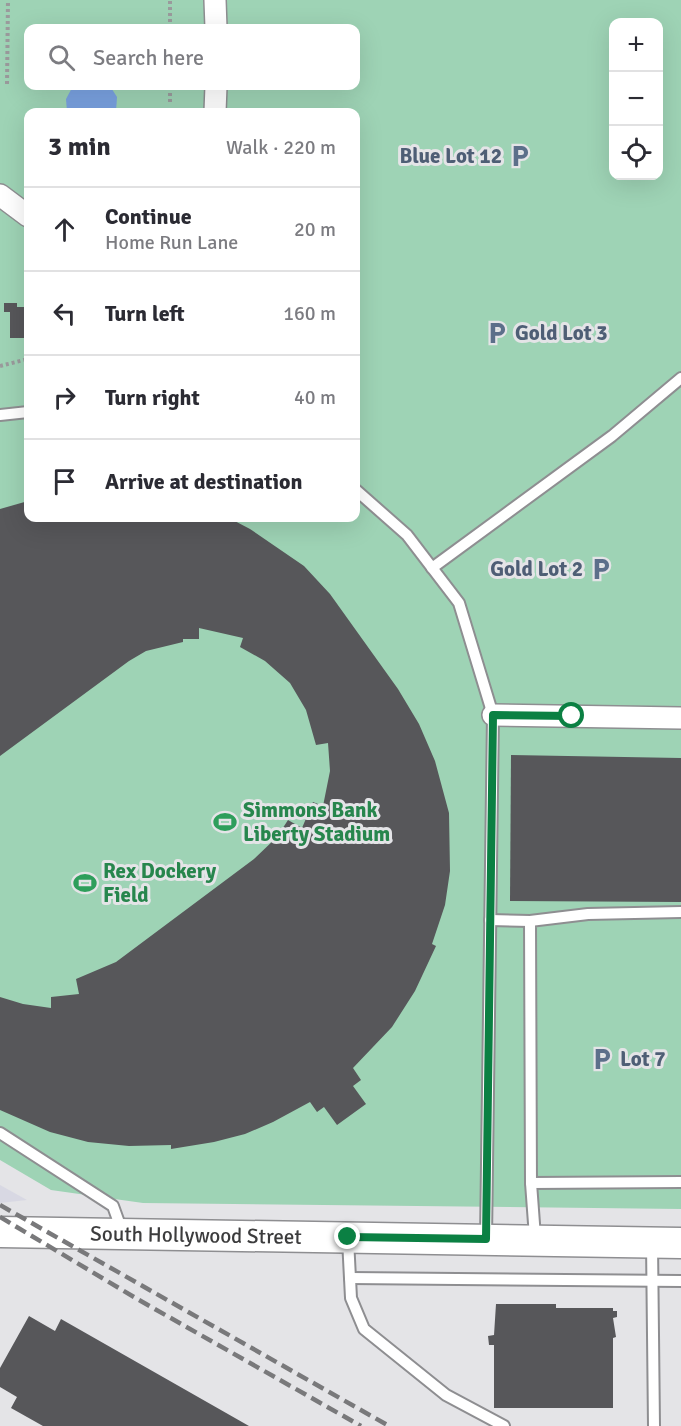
<!DOCTYPE html>
<meta charset="utf-8">
<style>
body{margin:0;font-family:Signika,sans-serif;background:#f2f2f3;color:#2b2b33}
.controls{position:absolute;right:18px;top:18px;display:grid;overflow:hidden;border-radius:12px;box-shadow:0 6px 24px #0002}
.controls button{width:54px;height:54px;display:grid;place-items:center;padding:0;border:0;border-bottom:2px solid #e1e1e2;background:#fff;color:#2b2b33;font:30px sans-serif}
.stop{position:absolute;width:18px;height:18px;margin:-14px;border:4px solid #0b8043;border-radius:50%;background:#fff}
.stop.end{background:#0b8043;border-color:#fff;box-shadow:0 2px 6px #0008}
.list{margin:0;padding:0;list-style:none}
h2{display:flex;justify-content:space-between;align-items:center;height:78px;margin:0;padding:0 24px;font-size:26px}
h2 small{font-size:20px;font-weight:400;color:#7c7c81}
.list li{display:grid;grid-template-columns:39px 1fr auto;gap:18px;align-items:center;box-sizing:border-box;height:84px;padding:0 24px;border-top:2px solid #e1e1e2}
.list b{display:block;font-size:22px;white-space:nowrap}
.list p{margin:0;font-size:20px;white-space:nowrap;color:#7c7c81}
.list em{font-size:20px;font-style:normal;color:#7c7c81}
.icon{flex:none;width:33px;height:33px;fill:none;stroke:currentColor;stroke-width:2;stroke-linecap:round;stroke-linejoin:round}
.map{position:relative;flex:none;width:681px;height:1426px;overflow:hidden}
.search{position:absolute;background:#fff;box-shadow:0 6px 24px #0002;left:24px;top:24px;width:336px;height:66px;display:flex;align-items:center;gap:15px;box-sizing:border-box;padding:0 21px;border-radius:12px;color:#7c7c81;font-size:22px}
.panel{position:absolute;background:#fff;box-shadow:0 6px 24px #0002;left:24px;top:108px;width:336px;height:414px;border-radius:12px}
.map>svg:first-child{display:block}
.built{fill:#d8d8e3}
.green{fill:#9ed3b5;fill-rule:evenodd}
.water{fill:#7aa2e1}
.building{fill:#57575a}
.lines{fill:none;stroke-linecap:round;stroke-linejoin:round}
.service-casing{stroke:#8e8e91;stroke-width:14}
.minor-casing{stroke:#8e8e91;stroke-width:24}
.secondary-casing{stroke:#8e8e91;stroke-width:33}
.path{stroke:#9a9a9c;stroke-width:4;stroke-dasharray:3 3;stroke-linecap:butt}
.service{stroke:#fff;stroke-width:10}
.minor{stroke:#fff;stroke-width:21}
.secondary{stroke:#fff;stroke-width:30}
.rail{stroke:#79797b;stroke-width:4.5;stroke-dasharray:12 6;stroke-linecap:butt}
.route{stroke:#0b8043;stroke-width:8}
.labels{text-anchor:middle;stroke-width:6;stroke-linejoin:round;paint-order:stroke}
.service-label{font-size:21px;font-weight:bold;fill:#4e5e75;stroke:#e4e4e7;text-anchor:end}
.leisure-label{font-size:21px;font-weight:bold;fill:#27864d;stroke:#e4e4e7;text-anchor:start}
.street-label{font-size:21px;fill:#3c3c3d;stroke:#e4e4e7}
</style>
<div class="map">
<svg width="681" height="1426" viewBox="0 0 681 1426">
<rect width="100%" height="100%" fill="#e4e4e7"/>
<polygon class="built" points="0,1185 27,1200 0,1203"/>
<path class="green" d="M0,0H681V1209L143,1203L51,1190L0,1160ZM614,22H658V176H614ZM28,28H356V86H28ZM28,112H356V518H28Z"/>
<polygon class="water" points="73,86 110,86 117,97 116,112 67,112 66,99"/>
<g class="building">
<polygon points="4,303 17,303 17,307 28,307 28,338 10,338 10,312 4,312"/>
<polygon points="28,501 28,518 229,518 250,529 304,566 330,594 398,689 419,724 435,761 449,813 450,871 445,905 432,944 436,946 415,991 392,1027 353,1068 361,1080 353,1086 366,1104 337,1125 324,1107 317,1112 310,1102 273,1122 245,1134 214,1142 171,1149 171,1145 129,1146 88,1142 50,1132 0,1110 0,997 23,1004 51,1008 51,997 79,994 76,979 116,962 254,859 277,837 288,820 302,828 313,802 323,806 330,771 328,743 316,745 306,710 290,683 265,661 240,647 243,638 199,628 199,639 183,639 183,642 146,651 129,661 0,756 0,509"/>
<polygon points="511,755 681,758 681,902 510,901"/>
<polygon points="496,1304 556,1304 556,1308 613,1308 613,1311 617,1311 617,1317 613,1318 616,1337 613,1338 613,1408 494,1408 494,1345 489,1345 488,1336 494,1335"/>
<polygon points="29,1316 55,1331 61,1319 249,1426 43,1426 11,1408 17,1397 0,1387 0,1368"/>
</g>
<g class="lines">
<g class="service-casing">
<g id="service">
<polyline points="0,415 28,412"/>
<polyline points="356,490 407,535 459,603 493,715 486,1239"/>
<polyline points="432,568 612,436 681,378"/>
<polyline points="490,920 530,921"/>
<polyline points="0,1133 113,1206 122,1231"/>
<polyline points="531,1183 681,1182"/>
<polyline points="535,1237 531,1183 530,921 588,914 681,912"/>
<polyline points="348,1239 351,1298 364,1329 446,1395 504,1426"/>
<polyline points="652,1243 654,1426"/>
<polyline points="350,1278 681,1281"/>
</g>
</g>
<g class="minor-casing">
<g id="minor">
<polyline points="215,0 216,28"/>
<polyline points="215,112 216,86"/>
<polyline points="0,195 28,216"/>
<polyline points="493,715 681,718"/>
</g>
</g>
<g class="secondary-casing">
<g id="secondary">
<path id="s1" d="M0,1232L681,1243"/>
</g>
</g>
<g class="path">
<polyline points="170,28 170,0"/>
<polyline points="7,84 8,0"/>
<polyline points="170,102 170,86"/>
<polyline points="0,366 28,359"/>
</g>
<use href="#service" class="service"/>
<use href="#minor" class="minor"/>
<use href="#secondary" class="secondary"/>
<g class="rail">
<polyline points="0,1205 389,1426"/>
<polyline points="0,1217 139,1300 361,1426"/>
</g>
</g>
<g class="lines">
<polyline class="route" points="348,1237 486,1239 493,715 572,716"/>
</g>
<defs>
<g id="parking-bare" transform="scale(1.8)"><path d="M-3.5-5.5H1a3.5 3.5 0 0 1 0 7H-1V5.5H-3.5ZM-1-3.4V-.6H.8a1.4 1.4 0 0 0 0-2.8Z" fill="#5c6f8a" stroke="#e4e4e7" stroke-width="2.5" paint-order="stroke"/></g>
<g id="stadium-bare" transform="scale(1.8)"><path d="M0-5a6.5 5 0 1 0 0 10a6.5 5 0 1 0 0-10ZM-3.5-1.8h7v3.6h-7Z" fill="#2e9e5b" stroke="#e4e4e7" stroke-width="2.5" paint-order="stroke"/></g>
</defs>
<g fill-rule="evenodd">
<use href="#parking-bare" x="520" y="156"/>
<use href="#parking-bare" x="497" y="333"/>
<use href="#parking-bare" x="601" y="569"/>
<use href="#stadium-bare" x="225" y="822"/>
<use href="#stadium-bare" x="85" y="883"/>
<use href="#parking-bare" x="602" y="1059"/>
</g>
<g class="labels">
<g class="service-label">
<text x="502" y="163">Blue Lot 12</text>
<text x="515" y="340" text-anchor="start">Gold Lot 3</text>
<text x="583" y="576">Gold Lot 2</text>
<text x="620" y="1066" text-anchor="start">Lot 7</text>
</g>
<g class="leisure-label">
<text x="243" y="817">Simmons Bank<tspan x="243" dy="24">Liberty Stadium</tspan></text>
<text x="103" y="878">Rex Dockery<tspan x="103" dy="24">Field</tspan></text>
</g>
<g class="street-label">
<text dy="7" stroke="none"><textPath href="#s1" startOffset="196">South Hollywood Street</textPath></text>
</g>
</g>
</svg>
<div class="controls">
<button>+</button>
<button>−</button>
<button><svg class="icon" aria-label="locate" viewBox="0 0 24 24"><circle cx="12" cy="12" r="6"/><path d="M12 2v4M12 18v4M2 12h4M18 12h4"/></svg></button>
</div>
<div class="stop" style="left:572px;top:716px"></div>
<div class="stop end" style="left:348px;top:1237px"></div>
<div class="search"><svg class="icon" aria-label="search" viewBox="0 0 24 24"><circle cx="10" cy="10" r="6"/><path d="M15 15l6 6"/></svg>Search here</div>
<section class="panel">
<h2>3 min<small>Walk · 220 m</small></h2>
<ul class="list">
<li><svg class="icon" aria-label="ahead" viewBox="0 0 24 24"><path d="M12 20V5M6 11l6-6 6 6"/></svg><div><b>Continue</b><p>Home Run Lane</p></div><em>20 m</em></li>
<li><svg class="icon" aria-label="left" viewBox="0 0 24 24"><path d="M17 20v-9H6M10 6l-5 5 5 5"/></svg><div><b>Turn left</b></div><em>160 m</em></li>
<li><svg class="icon" aria-label="right" viewBox="0 0 24 24"><path d="M7 20v-9h11M14 6l5 5-5 5"/></svg><div><b>Turn right</b></div><em>40 m</em></li>
<li><svg class="icon" aria-label="arrive" viewBox="0 0 24 24"><path d="M6 21V4h12l-3 4 3 4H6"/></svg><div><b>Arrive at destination</b></div></li>
</ul>
</section>
</div>
